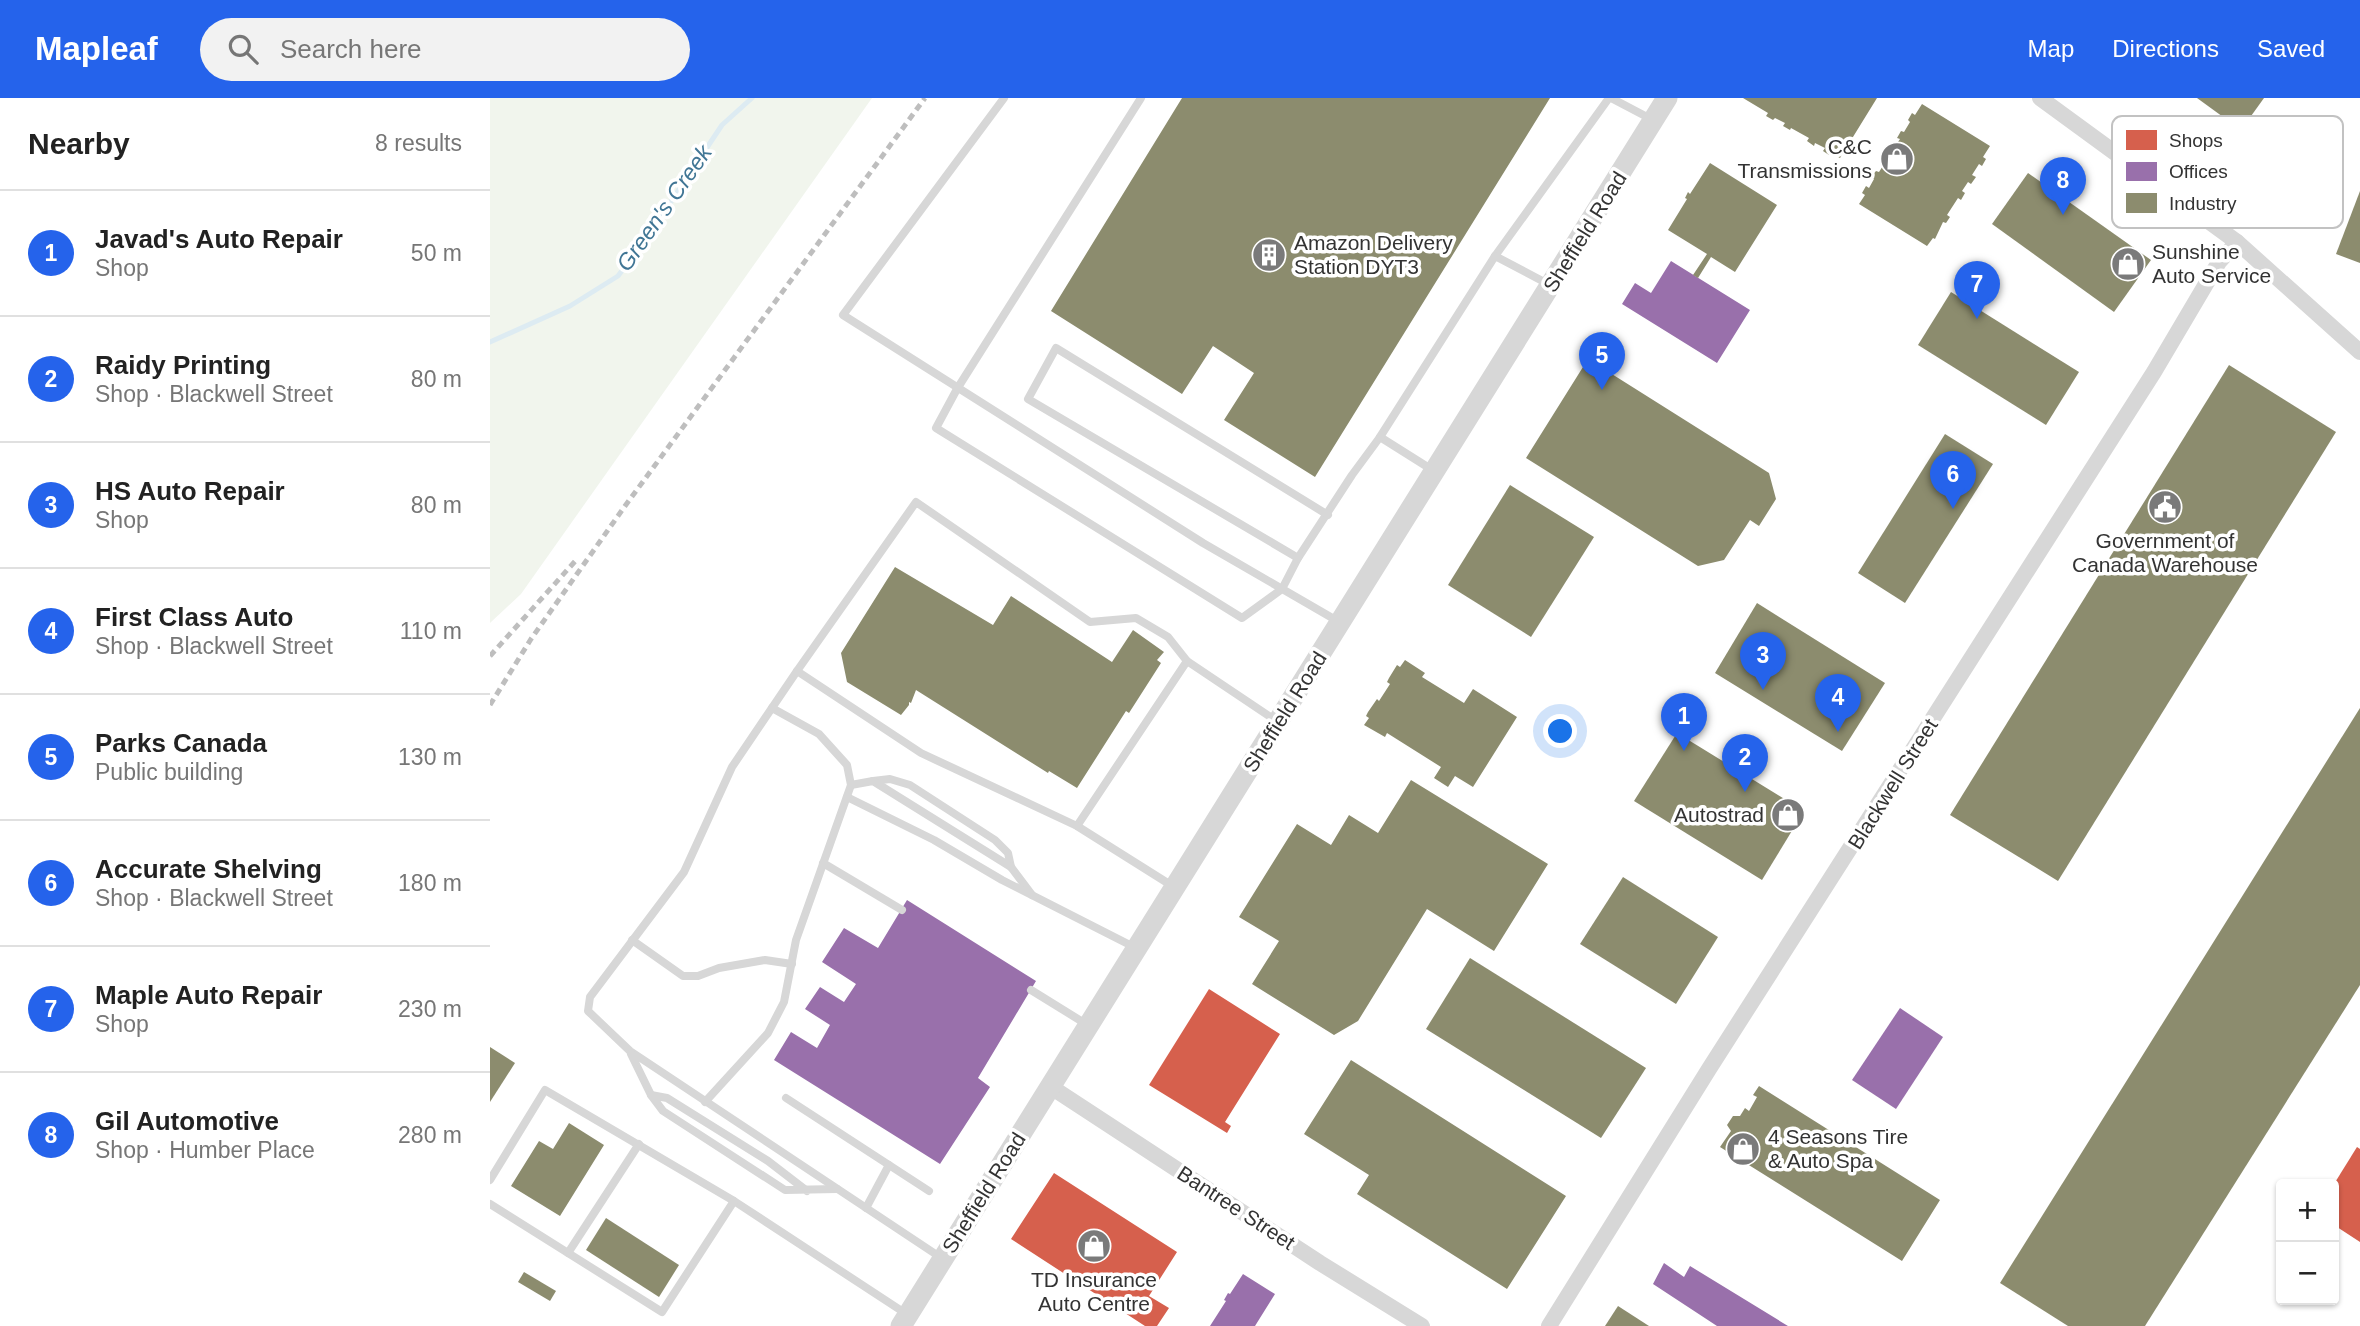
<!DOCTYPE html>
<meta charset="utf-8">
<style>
body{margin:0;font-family:Helvetica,sans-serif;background:#f2f2f2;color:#222}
.controls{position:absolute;right:21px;bottom:21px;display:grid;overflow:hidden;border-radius:7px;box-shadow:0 2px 5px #0004}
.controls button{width:63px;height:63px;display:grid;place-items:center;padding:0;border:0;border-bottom:2px solid #e0e0e0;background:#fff;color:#222;font:35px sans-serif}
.you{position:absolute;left:1071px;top:634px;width:24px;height:24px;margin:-18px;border:5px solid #fff;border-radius:50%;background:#1a73e8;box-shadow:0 0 0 10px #1a73e833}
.badge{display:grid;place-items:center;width:46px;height:46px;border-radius:50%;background:#2563eb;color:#fff;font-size:23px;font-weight:700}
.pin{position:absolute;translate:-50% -58px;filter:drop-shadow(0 2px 4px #0008)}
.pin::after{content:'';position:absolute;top:37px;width:24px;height:21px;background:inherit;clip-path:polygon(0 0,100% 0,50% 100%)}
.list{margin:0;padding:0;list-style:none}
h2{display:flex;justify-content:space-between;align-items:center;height:91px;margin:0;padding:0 28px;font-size:30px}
h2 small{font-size:23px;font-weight:400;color:#767676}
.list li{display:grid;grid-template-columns:46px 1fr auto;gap:21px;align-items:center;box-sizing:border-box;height:126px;padding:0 28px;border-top:2px solid #e0e0e0}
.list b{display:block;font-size:26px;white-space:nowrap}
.list p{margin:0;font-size:23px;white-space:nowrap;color:#767676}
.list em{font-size:23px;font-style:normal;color:#767676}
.icon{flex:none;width:38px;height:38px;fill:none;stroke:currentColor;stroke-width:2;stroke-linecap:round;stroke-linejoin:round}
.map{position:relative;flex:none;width:1870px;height:1228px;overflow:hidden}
header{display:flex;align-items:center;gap:42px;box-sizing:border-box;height:98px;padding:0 35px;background:#2563eb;color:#fff}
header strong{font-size:33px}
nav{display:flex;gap:38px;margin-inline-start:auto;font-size:24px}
.search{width:490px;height:63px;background:#f2f2f2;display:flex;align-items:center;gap:18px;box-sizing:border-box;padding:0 24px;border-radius:38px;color:#767676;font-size:26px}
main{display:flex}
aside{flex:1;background:#fff}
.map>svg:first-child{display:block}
.green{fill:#f1f5ed}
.shops{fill:#d6604d}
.offices{fill:#9970ab}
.industry{fill:#8c8c6e}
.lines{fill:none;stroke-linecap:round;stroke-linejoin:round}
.stream{stroke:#ddebf2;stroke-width:5}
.service{stroke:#d7d7d7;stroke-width:8}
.minor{stroke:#d7d7d7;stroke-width:16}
.tertiary{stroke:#d7d7d7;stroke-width:21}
.rail{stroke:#bebebe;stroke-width:5;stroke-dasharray:7 5;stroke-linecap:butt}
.labels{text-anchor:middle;stroke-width:7;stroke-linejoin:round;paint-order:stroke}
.poi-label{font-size:21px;fill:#333;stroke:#fff;text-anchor:start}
.street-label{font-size:21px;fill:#333;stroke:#fff}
.water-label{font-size:23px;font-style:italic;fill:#417695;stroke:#fff}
.key{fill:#fff;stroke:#c2c2c2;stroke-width:2}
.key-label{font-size:19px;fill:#333}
</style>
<header>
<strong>Mapleaf</strong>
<div class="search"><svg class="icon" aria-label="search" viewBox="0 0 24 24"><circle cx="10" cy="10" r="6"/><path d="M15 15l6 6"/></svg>Search here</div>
<nav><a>Map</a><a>Directions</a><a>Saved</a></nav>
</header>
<main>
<aside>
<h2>Nearby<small>8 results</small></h2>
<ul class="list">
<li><span class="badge">1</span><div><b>Javad's Auto Repair</b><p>Shop</p></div><em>50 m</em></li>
<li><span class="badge">2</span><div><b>Raidy Printing</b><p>Shop · Blackwell Street</p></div><em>80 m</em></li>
<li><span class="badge">3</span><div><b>HS Auto Repair</b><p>Shop</p></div><em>80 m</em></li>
<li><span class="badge">4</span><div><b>First Class Auto</b><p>Shop · Blackwell Street</p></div><em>110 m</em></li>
<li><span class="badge">5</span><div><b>Parks Canada</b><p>Public building</p></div><em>130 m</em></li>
<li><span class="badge">6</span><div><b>Accurate Shelving</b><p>Shop · Blackwell Street</p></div><em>180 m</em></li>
<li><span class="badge">7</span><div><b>Maple Auto Repair</b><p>Shop</p></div><em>230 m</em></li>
<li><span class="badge">8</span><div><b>Gil Automotive</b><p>Shop · Humber Place</p></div><em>280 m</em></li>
</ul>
</aside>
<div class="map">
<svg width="1870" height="1228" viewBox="0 0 1870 1228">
<rect width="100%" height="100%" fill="#fff"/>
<polygon class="green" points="0,0 382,0 31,496 0,525"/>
<g class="shops">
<polygon points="719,891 790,936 735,1024 741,1028 737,1035 659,987"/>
<polygon points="1867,1049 1870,1051 1870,1144 1844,1127 1844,1086"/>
<polygon points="564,1075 687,1154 659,1198 679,1210 667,1228 655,1228 521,1141"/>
</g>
<g class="offices">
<polygon points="1181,163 1260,212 1227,265 1132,206 1145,185 1161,195"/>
<polygon points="417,802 546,883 488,980 500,989 450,1066 284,962 301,934 327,950 340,927 315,911 330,889 354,904 366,886 332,864 354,830 388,850"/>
<polygon points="1410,910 1453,939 1406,1011 1362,982"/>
<polygon points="1174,1165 1194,1179 1200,1168 1298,1228 1227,1228 1163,1186"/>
<polygon points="753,1176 785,1196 765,1228 720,1228 736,1203 734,1202 738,1195 740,1196"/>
</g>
<g class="industry">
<polygon points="692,0 1060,0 825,379 734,322 764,275 723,248 692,296 561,213"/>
<polygon points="1253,0 1387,0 1350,60 1341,55 1339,57 1333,53 1335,50 1325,45 1324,48 1317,43 1319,40 1301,30 1300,32 1293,28 1295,25 1285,20 1283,22 1276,18 1278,15"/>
<polygon points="1707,0 1774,0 1751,32"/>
<polygon points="1432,6 1500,48 1493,59 1496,61 1492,68 1489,66 1482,77 1486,79 1481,86 1478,84 1472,93 1475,95 1471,102 1468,100 1457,117 1460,119 1456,125 1453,124 1445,141 1443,140 1437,148 1369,106 1375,97 1372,95 1376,88 1379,90 1384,81 1381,79 1386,73 1389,74 1400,57 1397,55 1401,48 1404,50 1410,41 1407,40 1411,33 1414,34 1420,24 1418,22 1422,15 1425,17"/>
<polygon points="1220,65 1287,107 1245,174 1221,159 1208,180 1203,177 1217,156 1178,132 1197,101 1195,100 1198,94 1200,96"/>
<polygon points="1538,75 1661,162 1624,214 1502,126"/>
<polygon points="1870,93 1870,165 1846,156"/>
<polygon points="1461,194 1589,274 1556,327 1428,247"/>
<polygon points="1098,261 1279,375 1286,401 1269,428 1260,422 1234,462 1208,468 1036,360"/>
<polygon points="1739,267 1846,334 1568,783 1460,717"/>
<polygon points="1455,336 1503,366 1415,505 1368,475"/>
<polygon points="1020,387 1104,439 1041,539 958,487"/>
<polygon points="405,469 503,527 521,498 622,564 643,532 674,554 667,562 671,565 639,615 636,613 587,690 559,673 558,675 426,592 421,605 419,604 419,607 411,617 357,584 351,555"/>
<polygon points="1267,505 1395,585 1352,653 1225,575"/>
<polygon points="915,562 935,575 932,579 974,605 983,591 1027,619 983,689 965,678 958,689 944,680 951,669 897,635 895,639 874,627 879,620 876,618 878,614 887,601 889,603 900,586 897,584 899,580 907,567 910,569"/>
<polygon points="1870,610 1870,887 1655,1228 1578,1228 1510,1185"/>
<polygon points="1187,635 1314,713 1272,782 1144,703"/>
<polygon points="921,682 1058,766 1004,853 937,811 868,923 844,937 762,886 789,843 749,819 807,726 841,747 859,717 888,735"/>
<polygon points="1133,779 1228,839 1186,906 1090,846"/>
<polygon points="980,860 1156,970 1111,1040 936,931"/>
<polygon points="0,949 25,965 0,1004"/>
<polygon points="861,962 1076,1098 1017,1191 867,1096 879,1077 814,1036"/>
<polygon points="1269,988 1450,1102 1412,1163 1230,1049 1241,1033 1237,1027 1243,1018 1250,1018 1255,1010 1259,1013 1267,999 1263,997"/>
<polygon points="79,1025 114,1047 70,1118 21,1088 49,1043 63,1051"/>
<polygon points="116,1120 189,1167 169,1199 96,1152"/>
<polygon points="34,1174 66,1193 60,1203 28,1184"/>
<polygon points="1128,1208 1159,1228 1115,1228"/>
</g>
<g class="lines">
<polyline class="stream" points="0,244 80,208 128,178 162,132 232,27 262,0"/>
<g class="service">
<polyline points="514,0 353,217 713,445 851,525"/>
<polyline points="651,0 467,291 446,330 752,520 792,491 808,460 862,377 890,339 944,373"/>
<polyline points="1121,0 1161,21"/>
<polyline points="1005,158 1119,0"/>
<polyline points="890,339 1005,158 1060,187"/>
<polyline points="808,460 538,301 566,250 838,417"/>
<polyline points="307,573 242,669 194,774 100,899 98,913 140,953 450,1159"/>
<polyline points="383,683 400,681 420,687 505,742 518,755 521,769"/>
<polyline points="361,687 383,683 521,769 542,797"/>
<polyline points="357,699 444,742 512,782 644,849"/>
<polyline points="587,728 697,563 788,624"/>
<polyline points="333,765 412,812"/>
<polyline points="684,789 587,728 431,655 307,573 426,404 600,524 646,520 678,539 697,563"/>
<polyline points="142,842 193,878 208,878 229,870 275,862 302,866"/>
<polyline points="541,892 596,926"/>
<polyline points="141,956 161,997"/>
<polyline points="296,1000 399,1067"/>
<polyline points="215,1004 278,935 294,904 306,842 361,687 357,667 329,636 282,610"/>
<polyline points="0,1082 55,992 244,1103 418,1217"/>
<polyline points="317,1093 278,1063 177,1000 161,997 173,1013 295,1092 347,1091"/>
<polyline points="0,1106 172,1214 244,1103"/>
<polyline points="376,1110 399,1067 439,1093"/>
<polyline points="78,1155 149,1046"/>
</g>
<g class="minor">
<polyline points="1550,0 1747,144 1870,254"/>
<polyline points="561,989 830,1165 932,1228"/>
<polyline points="1059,1228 1219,971 1664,274 1729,164 1747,144"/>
</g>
<path class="tertiary" d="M411,1228C666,818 925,411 1177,0"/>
<g class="rail">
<polyline points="0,558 88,460"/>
<polyline points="0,607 41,541 135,408 435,0"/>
</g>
</g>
<defs>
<g id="shop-disc" transform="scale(1.75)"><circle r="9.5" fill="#7a7a7a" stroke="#fff"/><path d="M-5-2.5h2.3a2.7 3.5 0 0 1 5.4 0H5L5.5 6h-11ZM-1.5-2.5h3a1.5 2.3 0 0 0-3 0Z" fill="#fff"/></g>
<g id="building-disc" transform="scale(1.75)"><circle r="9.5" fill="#7a7a7a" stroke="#fff"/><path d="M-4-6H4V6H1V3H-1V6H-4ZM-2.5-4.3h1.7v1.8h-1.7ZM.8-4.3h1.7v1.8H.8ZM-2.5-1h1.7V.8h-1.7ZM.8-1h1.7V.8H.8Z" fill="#fff"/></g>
<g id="civic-disc" transform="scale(1.75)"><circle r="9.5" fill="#7a7a7a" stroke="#fff"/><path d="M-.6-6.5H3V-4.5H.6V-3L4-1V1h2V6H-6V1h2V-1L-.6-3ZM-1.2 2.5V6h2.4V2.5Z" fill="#fff"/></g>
</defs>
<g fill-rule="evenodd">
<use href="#shop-disc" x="1407" y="61"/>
<use href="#building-disc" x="779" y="157"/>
<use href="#shop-disc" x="1638" y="166"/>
<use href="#civic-disc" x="1675" y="409"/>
<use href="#shop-disc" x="1298" y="717"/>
<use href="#shop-disc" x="1253" y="1051"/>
<use href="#shop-disc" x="604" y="1148"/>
</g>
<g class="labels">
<g class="poi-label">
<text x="1382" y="56" text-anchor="end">C&amp;C<tspan x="1382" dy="24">Transmissions</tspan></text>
<text x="804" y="152">Amazon Delivery<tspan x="804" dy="24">Station DYT3</tspan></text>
<text x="1662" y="161">Sunshine<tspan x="1662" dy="24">Auto Service</tspan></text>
<text x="1675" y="450" text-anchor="middle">Government of<tspan x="1675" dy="24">Canada Warehouse</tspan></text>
<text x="1274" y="724" text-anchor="end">Autostrad</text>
<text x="1278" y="1046">4 Seasons Tire<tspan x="1278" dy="24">&amp; Auto Spa</tspan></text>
<text x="604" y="1189" text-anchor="middle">TD Insurance<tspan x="604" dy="24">Auto Centre</tspan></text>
</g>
<g class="street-label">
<text transform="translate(1095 134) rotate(-58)" y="7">Sheffield Road</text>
<text transform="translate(795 614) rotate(-58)" y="7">Sheffield Road</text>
<text transform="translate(1403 686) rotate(-58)" y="7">Blackwell Street</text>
<text transform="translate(494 1095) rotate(-58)" y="7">Sheffield Road</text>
<text transform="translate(746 1110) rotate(33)" y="7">Bantree Street</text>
</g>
<g class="water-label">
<text transform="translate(174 110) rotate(-55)" y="8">Green's Creek</text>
</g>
</g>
<rect x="1622" y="18" width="231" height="112" rx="10" class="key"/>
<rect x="1636" y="32" width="31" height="20" fill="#d6604d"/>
<rect x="1636" y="64" width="31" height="19" fill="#9970ab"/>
<rect x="1636" y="95" width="31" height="20" fill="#8c8c6e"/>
<g class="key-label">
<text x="1679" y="49">Shops</text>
<text x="1679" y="80">Offices</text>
<text x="1679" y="112">Industry</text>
</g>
</svg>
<div class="controls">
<button>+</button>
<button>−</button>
</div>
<div class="you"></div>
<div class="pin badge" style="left:1194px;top:653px">1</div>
<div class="pin badge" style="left:1255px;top:694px">2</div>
<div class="pin badge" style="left:1273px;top:592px">3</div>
<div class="pin badge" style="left:1348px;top:634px">4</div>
<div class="pin badge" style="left:1112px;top:292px">5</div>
<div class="pin badge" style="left:1463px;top:411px">6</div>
<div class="pin badge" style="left:1487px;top:221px">7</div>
<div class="pin badge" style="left:1573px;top:117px">8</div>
</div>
</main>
